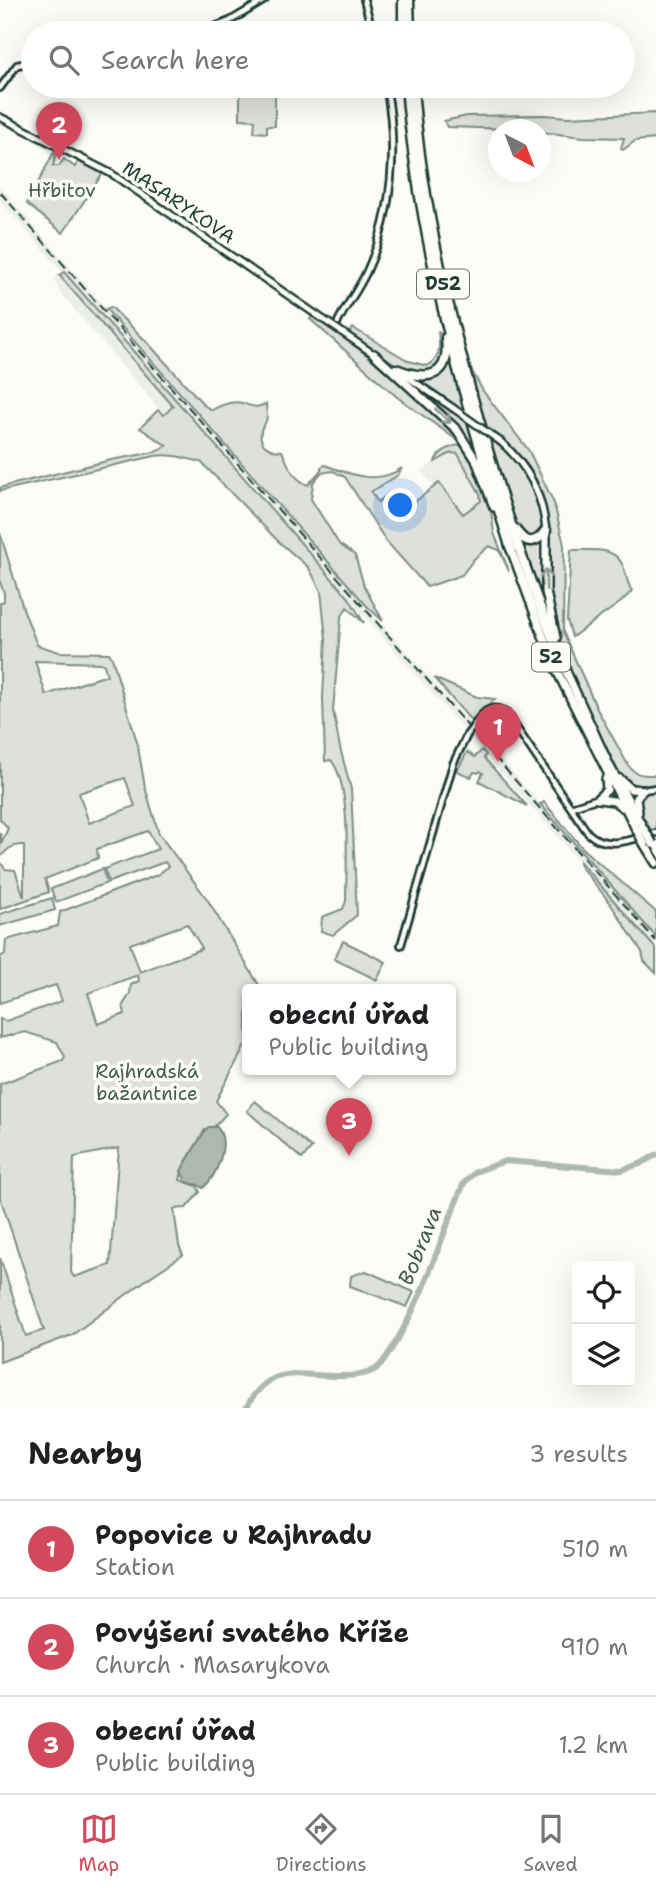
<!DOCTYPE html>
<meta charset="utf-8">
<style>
body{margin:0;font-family:"Shantell Sans",sans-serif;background:#f2f2f2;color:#202124}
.controls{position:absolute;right:21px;bottom:21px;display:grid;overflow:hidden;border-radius:7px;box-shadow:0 7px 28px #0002}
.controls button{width:63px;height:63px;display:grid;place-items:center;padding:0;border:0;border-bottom:2px solid #e0e0e0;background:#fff;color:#202124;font:35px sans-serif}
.compass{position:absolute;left:488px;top:119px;width:63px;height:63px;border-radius:50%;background:#fff;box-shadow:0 7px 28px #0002;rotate:138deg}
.you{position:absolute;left:401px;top:506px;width:24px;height:24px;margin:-18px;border:5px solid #fff;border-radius:50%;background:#1a73e8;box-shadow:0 0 0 10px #1a73e833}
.badge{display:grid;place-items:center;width:46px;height:46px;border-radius:50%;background:#d1495b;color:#fff;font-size:23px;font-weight:700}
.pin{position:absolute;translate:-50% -58px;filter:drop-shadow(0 2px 4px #0008)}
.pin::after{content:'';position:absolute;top:37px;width:24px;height:21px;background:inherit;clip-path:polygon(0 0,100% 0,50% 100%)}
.popup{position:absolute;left:242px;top:984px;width:214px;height:91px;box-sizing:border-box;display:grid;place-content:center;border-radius:7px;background:#fff;filter:drop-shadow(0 2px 5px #0005);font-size:23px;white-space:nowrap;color:#757577}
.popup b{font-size:26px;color:#202124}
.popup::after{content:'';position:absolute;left:50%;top:100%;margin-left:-14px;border:14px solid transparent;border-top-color:#fff}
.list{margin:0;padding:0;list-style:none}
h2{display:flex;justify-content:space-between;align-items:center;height:91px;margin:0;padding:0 28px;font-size:30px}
h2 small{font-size:23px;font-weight:400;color:#757577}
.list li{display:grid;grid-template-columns:46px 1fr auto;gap:21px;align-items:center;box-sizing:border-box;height:98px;padding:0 28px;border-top:2px solid #e0e0e0}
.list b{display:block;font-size:26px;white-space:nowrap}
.list p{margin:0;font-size:23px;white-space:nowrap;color:#757577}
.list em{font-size:23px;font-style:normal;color:#757577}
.icon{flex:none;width:38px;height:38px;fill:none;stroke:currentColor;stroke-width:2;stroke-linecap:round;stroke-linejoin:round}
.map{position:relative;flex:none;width:656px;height:1408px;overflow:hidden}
.search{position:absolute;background:#fff;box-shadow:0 7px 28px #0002;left:21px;right:21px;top:21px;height:77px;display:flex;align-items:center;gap:18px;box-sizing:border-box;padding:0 24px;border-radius:38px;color:#757577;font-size:26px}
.sheet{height:385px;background:#fff}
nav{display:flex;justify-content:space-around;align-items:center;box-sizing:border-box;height:98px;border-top:2px solid #e0e0e0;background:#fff;font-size:19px;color:#757577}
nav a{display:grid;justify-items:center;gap:4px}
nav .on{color:#d1495b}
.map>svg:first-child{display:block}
.built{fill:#eceee9}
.green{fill:#dde0db;stroke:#7e8e88;stroke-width:2;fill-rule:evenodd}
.water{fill:#aeb8b1;stroke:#75877f;stroke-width:2}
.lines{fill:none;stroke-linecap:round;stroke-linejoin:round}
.river{stroke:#aeb8b1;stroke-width:6}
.tertiary-casing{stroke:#1f3d34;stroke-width:10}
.secondary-casing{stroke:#1f3d34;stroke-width:10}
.trunk-casing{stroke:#1f3d34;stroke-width:12}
.motorway-casing{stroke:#1f3d34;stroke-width:13}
.tertiary{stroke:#fdfcf7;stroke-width:4.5}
.secondary{stroke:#fdfcf7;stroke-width:5}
.trunk{stroke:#fdfcf7;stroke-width:7}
.motorway{stroke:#fdfcf7;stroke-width:8}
.rail{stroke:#1f3d34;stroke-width:2;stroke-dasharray:10 5;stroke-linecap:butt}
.tertiary-bridge-casing{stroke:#1f3d34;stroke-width:10;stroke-linecap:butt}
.secondary-bridge-casing{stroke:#1f3d34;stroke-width:10;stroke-linecap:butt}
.trunk-bridge-casing{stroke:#1f3d34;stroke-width:12;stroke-linecap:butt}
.tertiary-bridge{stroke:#fdfcf7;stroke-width:4.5}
.secondary-bridge{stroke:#fdfcf7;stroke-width:5}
.trunk-bridge{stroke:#fdfcf7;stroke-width:7}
.oneway{stroke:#8e9c96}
.labels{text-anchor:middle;stroke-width:7;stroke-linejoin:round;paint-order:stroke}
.shield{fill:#fdfcf7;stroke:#62766e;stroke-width:2}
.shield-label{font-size:18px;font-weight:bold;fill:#1f3d34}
.park-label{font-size:19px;fill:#455e55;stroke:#fdfcf7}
.street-label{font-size:19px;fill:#1f3d34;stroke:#fdfcf7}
.water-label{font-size:21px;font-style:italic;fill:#435c53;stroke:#fdfcf7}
</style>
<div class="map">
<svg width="656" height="1408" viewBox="0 0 656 1408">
<rect width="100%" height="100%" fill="#fdfcf7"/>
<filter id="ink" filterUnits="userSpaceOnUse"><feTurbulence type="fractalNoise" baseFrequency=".0143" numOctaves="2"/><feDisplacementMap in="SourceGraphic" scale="14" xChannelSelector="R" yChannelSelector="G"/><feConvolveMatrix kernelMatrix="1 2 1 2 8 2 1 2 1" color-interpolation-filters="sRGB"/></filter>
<g filter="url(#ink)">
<g class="built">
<polygon points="0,187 656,936 656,949 0,200"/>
<polygon points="59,275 174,406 164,415 59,291 54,279"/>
<polygon points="451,453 458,453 463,462 481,501 463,515 439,483 434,485 421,471"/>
</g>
<g class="green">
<polygon points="240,86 275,86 275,126 267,126 267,133 254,132 255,120 240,119"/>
<polygon points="656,113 656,139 635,141 623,150 621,148 624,138 583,137 541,132 540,130 447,127 444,121 467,116 546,115 567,117"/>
<polygon points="54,152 56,154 53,166 59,166 64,159 75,167 79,160 102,174 63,233 27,204"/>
<path d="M64,272L349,598L364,623L347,607L341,618L333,710L340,748L351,789L357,915L333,935L321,931L322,917L343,909L346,901C346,867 352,785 331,760L325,761L323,698L326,639L321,591L309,568L278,541L201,462C186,459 172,453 155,456L0,491V488L10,485L111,460L155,452L167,446L140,428L158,410L164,415L173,406L59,275Z"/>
<path d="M111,307L147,342L205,406L212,410C221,405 232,400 242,403C252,406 255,409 266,404C266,410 268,416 266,421C264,427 262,425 261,431C258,446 271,451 282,451C289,466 292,478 308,485L321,470V467L325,465C351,475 378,485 402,468L398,475L371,492L378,502L390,492L403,511L439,483L463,514L481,501L480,494L458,454L451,453L435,462C438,451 455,443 465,446L490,503L494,533L509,571L499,550L489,546L474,559L462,575L427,587L386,541L345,477L333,471L321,473L313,483L311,499L339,544L355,555L364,586L383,621L367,606L106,309Z"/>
<path d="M313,315C364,351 411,390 457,433V440L397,397L310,319Z"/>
<path d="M353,328L409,361L427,366C441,359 440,346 438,332L444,336L443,361L434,372H408L349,334Z"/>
<polygon points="450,351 467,414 413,378 432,377"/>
<path d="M467,362L483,391L529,451L554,503L564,545L563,632L597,709L628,765C636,776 643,775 656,775V786L634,788L621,777C594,723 562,668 551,609C544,572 554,533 543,497C536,471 519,454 500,437C496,434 491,432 487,428C480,421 470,374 467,362Z"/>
<polygon points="411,383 470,424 481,463 446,415"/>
<path d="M488,437C518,458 550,494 540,534L529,540L517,530Z"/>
<path d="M0,533L24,611L37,645L59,652L109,653L112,658L137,742L145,787L159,834L207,899L262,990H247V1042L216,1101L226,1114L214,1127L205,1130L183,1167L180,1180L197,1186L200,1192L186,1208L174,1209L179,1246L183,1255L150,1277L72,1335L0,1362V1258L26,1336L44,1330L0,1197V1084L63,1061L65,1057L57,1042L25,1032L0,1038V1019L6,1021L62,1001L56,985L0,1003V957L5,954L6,940L58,926L60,912L157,875L168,867L165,862L109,882L104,869L158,849L148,831L97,849L98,858L45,879L49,892L0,909V861L5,869L15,870L24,897V845C13,844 7,849 0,858V833L2,842L8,828L0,819V603L4,601V593L0,582ZM35,661L101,663L104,665L107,675L46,695ZM125,778L135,806L89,823L79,793ZM187,924L201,946V949L140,972L130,944ZM138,975L139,981L131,985L130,994L123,1005L125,1014L98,1024L88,993ZM119,1148L110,1265L74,1277L71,1272L74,1157Z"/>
<polygon points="544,535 547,606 544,608 521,541"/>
<path d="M571,550C588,551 613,545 622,564C627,573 626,582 632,591L621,602L572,637L567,620Z"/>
<polygon points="434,678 477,697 495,699 473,723"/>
<polygon points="482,750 486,755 484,758 527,806 479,781 483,773 480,771 478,773 474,772 471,777 457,771 467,752 475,757"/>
<polygon points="656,790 656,831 652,832 638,808 639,796 644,792"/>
<polygon points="544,802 585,851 656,912 656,937 540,804"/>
<polygon points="580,862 656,949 656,973 644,961 642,952 608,900 580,866"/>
<polygon points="102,869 107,883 56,902 51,889"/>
<polygon points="52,898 55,910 0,926 0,914"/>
<polygon points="343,941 386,962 377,980 334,959"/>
<polygon points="255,1101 312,1148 302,1159 247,1111"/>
<polygon points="366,1271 414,1292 407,1307 350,1286 351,1276"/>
</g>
<path class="water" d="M209,1127H217C231,1143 216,1177 203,1188L198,1185L186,1182L181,1171L205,1130Z"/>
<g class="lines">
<path class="river" d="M246,1408C271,1361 299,1377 343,1376C353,1376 366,1375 374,1370C382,1366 386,1357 391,1350C424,1298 440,1239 464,1183L475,1172L505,1161L622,1170L640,1164L656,1155"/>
<g class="tertiary-casing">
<g id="tertiary">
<polyline points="364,0 373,33"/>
<polyline points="199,33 230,21 265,0"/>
<polyline points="0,88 17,65 33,62"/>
<path d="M338,322C346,305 359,289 367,271C393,214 398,146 386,86"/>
<path d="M475,724C483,712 490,704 505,711L588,833C606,851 634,839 656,833"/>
<polyline points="643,790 656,788"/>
<polyline points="571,807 596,799"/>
<polyline points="401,945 453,764 467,735"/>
</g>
</g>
<g class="secondary-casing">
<g id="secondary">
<polyline points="0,117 112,174 375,355"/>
<polyline points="403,374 453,408"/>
<path d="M501,442C528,466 542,493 546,530"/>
</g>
</g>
<g class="trunk-casing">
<g id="trunk">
<polyline points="374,354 457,430 476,460 494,507"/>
<polyline points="546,530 546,592 556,638"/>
<polyline points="509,544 553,663 635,827"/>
<polyline points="564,667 609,765 642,826"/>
<polyline points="620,779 631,789 643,790"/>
<polyline points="597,799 607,790 606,779"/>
<polyline points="599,799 614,801 622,807"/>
<polyline points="638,812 636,798 643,790"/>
<polyline points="645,845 656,863"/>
</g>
</g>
<g class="motorway-casing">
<g id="motorway">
<polyline points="403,0 403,33"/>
<polyline points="409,0 410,33"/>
<path d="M406,86C419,244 463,398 511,549"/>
<path d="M413,86C420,189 443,288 470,388C497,484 526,578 565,669"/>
<path d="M396,369C426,381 451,379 446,338"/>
<path d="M515,529C525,545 536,545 546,530"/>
</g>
</g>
<use href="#tertiary" class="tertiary"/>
<use href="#secondary" class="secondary"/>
<use href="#trunk" class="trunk"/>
<use href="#motorway" class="motorway"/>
<polyline class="rail" points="0,192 656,941"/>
<g class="tertiary-bridge-casing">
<polyline id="tertiary-bridge" points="467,735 475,724"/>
</g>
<g class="secondary-bridge-casing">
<polyline id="secondary-bridge" points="453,408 501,442"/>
</g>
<g class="trunk-bridge-casing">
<g id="trunk-bridge">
<polyline points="642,826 653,844"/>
<polyline points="635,827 645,845"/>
</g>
</g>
<use href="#tertiary-bridge" class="tertiary-bridge"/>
<use href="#secondary-bridge" class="secondary-bridge"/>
<use href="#trunk-bridge" class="trunk-bridge"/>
</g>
<defs><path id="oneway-shaft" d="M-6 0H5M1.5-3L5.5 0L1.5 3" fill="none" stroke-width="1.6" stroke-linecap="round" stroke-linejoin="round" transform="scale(1.75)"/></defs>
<g class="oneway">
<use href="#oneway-shaft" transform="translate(443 416) rotate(43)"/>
<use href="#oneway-shaft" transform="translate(546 579) rotate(-91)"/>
</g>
</g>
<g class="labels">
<g class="shield">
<rect x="417" y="269.5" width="52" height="29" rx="5"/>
<rect x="532" y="642.5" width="38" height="29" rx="5"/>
</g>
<g class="shield-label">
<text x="443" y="290">D52</text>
<text x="551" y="663">52</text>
</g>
<g class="park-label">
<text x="62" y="197">Hřbitov</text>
<text x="147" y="1078">Rajhradská<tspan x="147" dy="22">bažantnice</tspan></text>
</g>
<g class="street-label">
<text transform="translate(179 202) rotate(34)" y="7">MASARYKOVA</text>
</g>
<g class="water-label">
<text transform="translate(420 1246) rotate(-68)" y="7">Bobrava</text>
</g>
</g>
</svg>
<div class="controls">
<button><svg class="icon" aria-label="locate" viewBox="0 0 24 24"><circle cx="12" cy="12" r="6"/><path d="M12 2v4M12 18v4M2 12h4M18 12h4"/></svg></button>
<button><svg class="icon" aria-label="layers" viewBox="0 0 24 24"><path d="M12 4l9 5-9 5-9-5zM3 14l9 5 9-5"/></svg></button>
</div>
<svg class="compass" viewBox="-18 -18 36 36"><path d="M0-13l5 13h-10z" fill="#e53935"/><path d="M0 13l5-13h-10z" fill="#757577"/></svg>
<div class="you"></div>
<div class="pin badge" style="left:498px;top:762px">1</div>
<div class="pin badge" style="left:59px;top:160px">2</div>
<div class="pin badge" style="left:349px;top:1156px">3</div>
<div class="popup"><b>obecní úřad</b>Public building</div>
<div class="search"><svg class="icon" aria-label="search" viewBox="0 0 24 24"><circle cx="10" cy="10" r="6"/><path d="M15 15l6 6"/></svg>Search here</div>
</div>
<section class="sheet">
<h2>Nearby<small>3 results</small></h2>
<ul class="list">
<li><span class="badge">1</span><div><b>Popovice u Rajhradu</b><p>Station</p></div><em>510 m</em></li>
<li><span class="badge">2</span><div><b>Povýšení svatého Kříže</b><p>Church · Masarykova</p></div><em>910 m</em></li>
<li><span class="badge">3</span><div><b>obecní úřad</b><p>Public building</p></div><em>1.2 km</em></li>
</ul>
</section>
<nav>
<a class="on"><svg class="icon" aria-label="map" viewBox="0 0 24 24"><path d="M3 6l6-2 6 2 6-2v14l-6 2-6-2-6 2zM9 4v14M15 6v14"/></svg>Map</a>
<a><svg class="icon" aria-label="directions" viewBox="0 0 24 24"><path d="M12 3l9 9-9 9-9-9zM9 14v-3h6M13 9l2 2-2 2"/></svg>Directions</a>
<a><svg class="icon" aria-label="saved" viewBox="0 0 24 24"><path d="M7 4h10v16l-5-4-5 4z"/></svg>Saved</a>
</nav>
